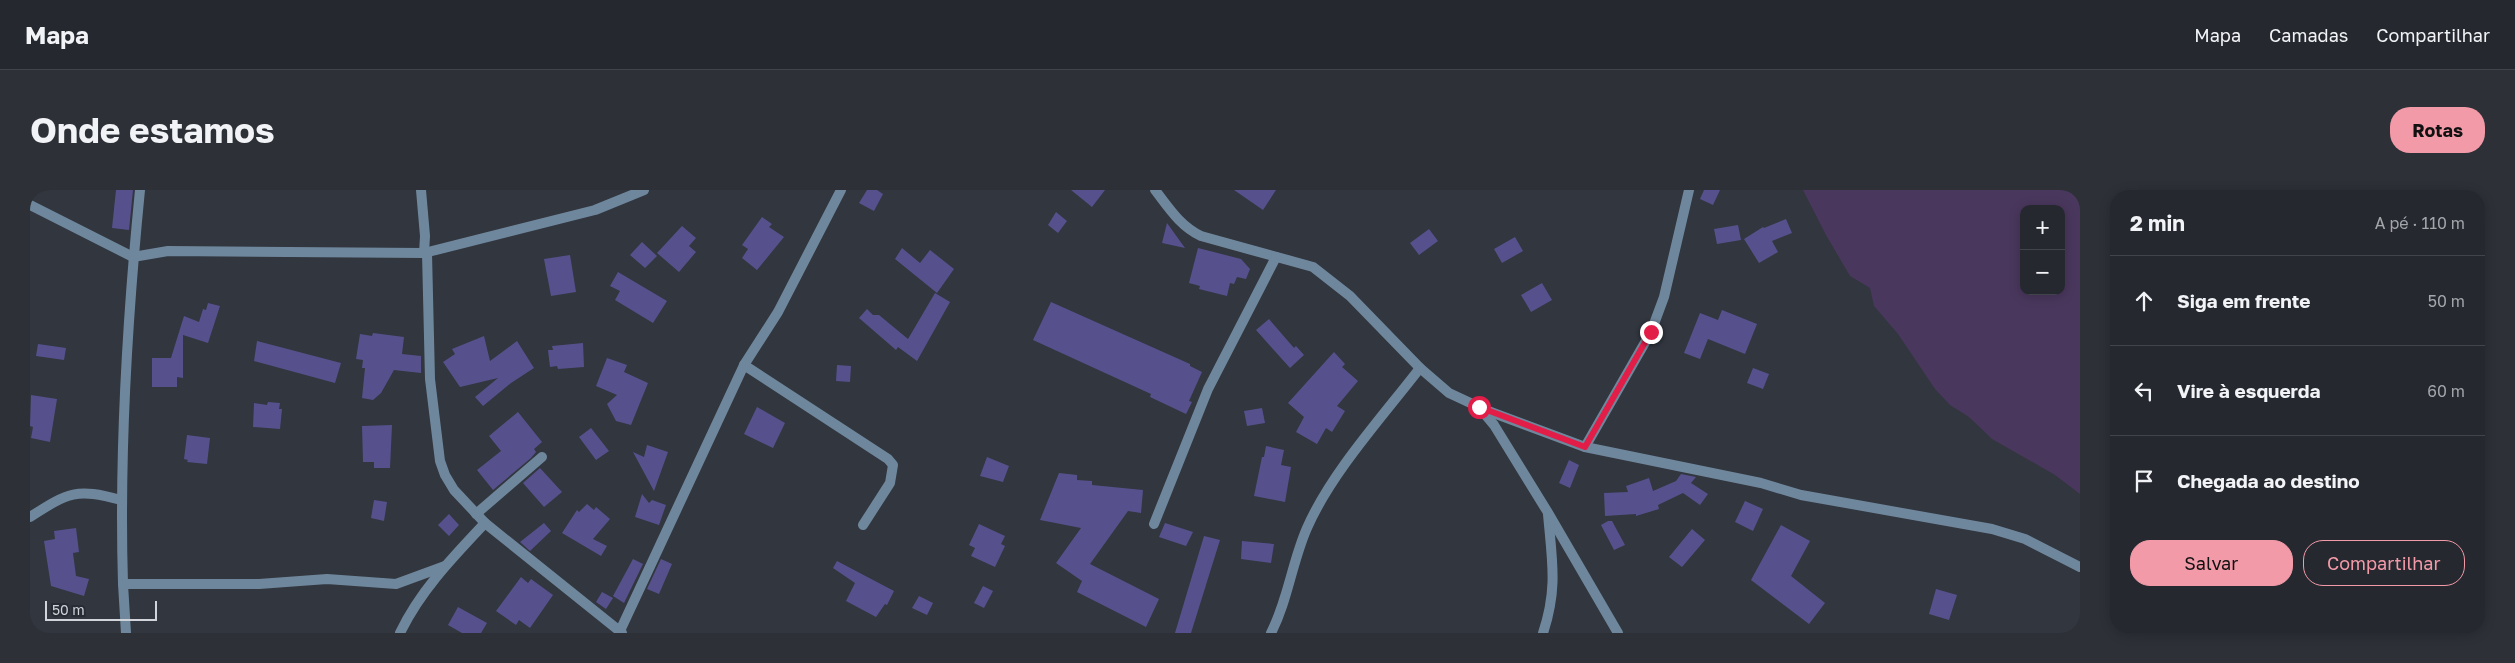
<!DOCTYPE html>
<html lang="pt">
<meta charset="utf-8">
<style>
body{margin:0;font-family:"Golos Text",sans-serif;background:#2d3037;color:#f1f3f6}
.controls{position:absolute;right:15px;top:15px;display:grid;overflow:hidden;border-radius:10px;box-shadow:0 2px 12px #0003}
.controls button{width:45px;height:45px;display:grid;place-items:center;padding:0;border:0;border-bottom:1px solid #42444b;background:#25282f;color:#f1f3f6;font:25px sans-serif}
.scale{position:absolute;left:15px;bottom:12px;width:112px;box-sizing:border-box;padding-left:5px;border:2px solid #d1d4da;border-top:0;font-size:14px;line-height:18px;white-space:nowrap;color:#d1d4da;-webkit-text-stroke:4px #272c35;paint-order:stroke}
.stop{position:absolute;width:15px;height:15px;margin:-11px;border:4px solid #e11d48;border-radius:50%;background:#fff}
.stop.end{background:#e11d48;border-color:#fff;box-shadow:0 1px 5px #0008}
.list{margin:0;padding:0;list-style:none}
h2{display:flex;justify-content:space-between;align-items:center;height:65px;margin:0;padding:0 20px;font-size:21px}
h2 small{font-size:16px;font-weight:400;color:#a3a6aa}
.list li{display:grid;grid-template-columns:32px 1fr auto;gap:15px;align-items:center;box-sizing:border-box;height:90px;padding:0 20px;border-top:1px solid #42444b}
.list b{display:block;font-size:19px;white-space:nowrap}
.list em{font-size:16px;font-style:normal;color:#a3a6aa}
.actions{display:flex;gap:10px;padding:15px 20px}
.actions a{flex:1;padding:11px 0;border:1px solid #f39aa8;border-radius:20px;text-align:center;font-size:18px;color:#f39aa8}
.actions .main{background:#f39aa8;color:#111}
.icon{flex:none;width:28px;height:28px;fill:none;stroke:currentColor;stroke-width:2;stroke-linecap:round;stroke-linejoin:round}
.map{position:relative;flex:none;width:2050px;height:443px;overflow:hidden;border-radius:20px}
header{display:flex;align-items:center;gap:30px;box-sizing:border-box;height:70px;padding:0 25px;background:#25282f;border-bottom:1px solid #42444b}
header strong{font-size:24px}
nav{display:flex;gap:28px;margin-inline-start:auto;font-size:18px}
.intro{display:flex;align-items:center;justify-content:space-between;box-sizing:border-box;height:120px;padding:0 30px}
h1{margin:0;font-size:35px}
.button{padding:12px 22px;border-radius:20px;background:#f39aa8;color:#111;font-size:18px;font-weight:700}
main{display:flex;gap:30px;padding:0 30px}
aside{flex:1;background:#25282f;border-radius:20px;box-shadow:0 2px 12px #0003}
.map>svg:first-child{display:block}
.green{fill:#4a375d;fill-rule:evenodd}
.building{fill:#56518c}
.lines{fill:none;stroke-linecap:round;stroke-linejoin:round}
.minor{stroke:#6f879c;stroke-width:10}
.route{stroke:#e11d48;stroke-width:6}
</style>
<header>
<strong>Mapa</strong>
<nav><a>Mapa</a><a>Camadas</a><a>Compartilhar</a></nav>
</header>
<div class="intro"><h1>Onde estamos</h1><a class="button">Rotas</a></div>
<main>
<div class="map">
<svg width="2050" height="443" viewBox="0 0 2050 443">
<rect width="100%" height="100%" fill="#31363f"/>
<path class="green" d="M1773,0H2050V304L2025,285L1962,249L1939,227L1920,215L1905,199L1868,144L1844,116L1840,98L1820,86L1796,45ZM1994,19H2031V101H1994Z"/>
<g class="building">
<polygon points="86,0 103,0 99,40 82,38"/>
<polygon points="837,0 847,0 853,4 844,21 829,13"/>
<polygon points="1041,0 1075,0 1062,17"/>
<polygon points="1204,0 1246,0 1233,20"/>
<polygon points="1674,0 1690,0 1683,15 1670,9"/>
<polygon points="1026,22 1037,31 1028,43 1018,35"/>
<polygon points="732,27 742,34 739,37 754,47 727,80 712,68 718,59 712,55"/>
<polygon points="1756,29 1762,43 1742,51 1748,62 1729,73 1714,49 1733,37 1734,38"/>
<polygon points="1137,33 1155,58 1132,53"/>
<polygon points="1708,35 1711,50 1687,54 1684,39"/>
<polygon points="652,36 666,48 659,56 666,62 649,82 627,63"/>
<polygon points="1399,39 1408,51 1389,65 1380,53"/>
<polygon points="1485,47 1493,61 1472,73 1464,59"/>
<polygon points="612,52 627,66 615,78 600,65"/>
<polygon points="872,58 890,73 900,60 924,79 907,103 865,69"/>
<polygon points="1168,58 1211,69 1220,79 1216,89 1207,87 1204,94 1200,93 1197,106 1169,99 1170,96 1159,93"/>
<polygon points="540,65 546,102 521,106 514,69"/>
<polygon points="588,82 637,111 623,133 585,110 590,101 580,96"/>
<polygon points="1512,93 1522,110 1501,122 1491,105"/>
<polygon points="905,103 920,112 887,171 868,157 866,160 829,128 837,119 843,125 849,125 878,149"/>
<polygon points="1021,112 1160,174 1160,176 1172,182 1159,211 1162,212 1156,224 1120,207 1121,204 1003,150"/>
<polygon points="178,113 190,116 178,153 153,145 153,188 147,187 147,197 122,197 122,168 141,168 154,126 169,132 173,119 176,120"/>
<polygon points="1692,120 1727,134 1715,164 1678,149 1670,169 1654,163 1670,123 1688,130"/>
<polygon points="1239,129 1264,158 1266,156 1274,165 1260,178 1226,140"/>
<polygon points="343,143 374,147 372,164 391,166 391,183 364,180 351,203 343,210 332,208 335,178 332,178 333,170 326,169 330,144 342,146"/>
<polygon points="454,146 460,171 487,151 504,178 481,193 453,216 445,207 468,188 430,197 413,172 425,164 422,159"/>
<polygon points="227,151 311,173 305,193 224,171"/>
<polygon points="553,153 554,177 528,179 527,176 520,177 518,160 523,160 522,156"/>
<polygon points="8,154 36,158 34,170 6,166"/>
<polygon points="1304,162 1315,174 1312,177 1328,191 1307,216 1315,221 1302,242 1296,238 1287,254 1266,242 1274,227 1258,213"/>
<polygon points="577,168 597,175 594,182 618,193 601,235 586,231 577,214 587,205 566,196"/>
<polygon points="807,175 821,176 820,192 806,191"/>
<polygon points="1723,178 1739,184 1733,199 1717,193"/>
<polygon points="1,205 27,209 20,252 1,248 3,237 0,236"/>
<polygon points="238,212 250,213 249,219 252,219 250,239 223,237 224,213 237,215"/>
<polygon points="727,217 755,233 743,258 714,244"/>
<polygon points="1232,218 1235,233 1217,236 1214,221"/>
<polygon points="488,222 512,252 504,259 506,262 501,268 463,300 447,280 471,261 459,246"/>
<polygon points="362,235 360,278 344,278 344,272 333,272 332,236"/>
<polygon points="561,238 579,261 566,270 549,247"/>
<polygon points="157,245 180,248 177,274 157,272 158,270 154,269"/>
<polygon points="617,255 638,262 624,301 603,262 614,267"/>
<polygon points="1236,256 1254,260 1251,275 1261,277 1255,312 1224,306 1232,267 1234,267"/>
<polygon points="957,267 979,276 973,292 950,286"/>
<polygon points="1539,270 1549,275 1540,298 1529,293"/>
<polygon points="510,278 532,302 514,317 493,293"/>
<polygon points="1029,283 1047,285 1047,290 1062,291 1062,295 1113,300 1111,323 1098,321 1060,374 1129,409 1116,437 1047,402 1052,391 1026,373 1051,338 1010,330"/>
<polygon points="1651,284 1666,287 1661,293 1678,304 1670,315 1653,303 1628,315 1629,319 1606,326 1606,324 1575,326 1574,303 1598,302 1596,296 1619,288 1623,301 1646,291"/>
<polygon points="612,304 619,313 622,310 636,315 629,335 605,327"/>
<polygon points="344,310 357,312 354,331 341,328"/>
<polygon points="1715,311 1733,319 1723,341 1705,332"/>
<polygon points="557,314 564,320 566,317 580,329 563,349 577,356 571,366 532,343 547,320 549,322"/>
<polygon points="419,324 429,335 419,346 408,335"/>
<polygon points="1578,331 1582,331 1595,355 1584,360 1571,335"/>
<polygon points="514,333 521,341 500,361 490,352"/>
<polygon points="1135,333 1163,342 1156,356 1129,347"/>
<polygon points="949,334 975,346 971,354 975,356 965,377 941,366 945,358 939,355"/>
<polygon points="1751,335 1780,351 1761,386 1795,413 1779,434 1721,390"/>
<polygon points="46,338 49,362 43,363 46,386 59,389 54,406 21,396 14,351 25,349 24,341"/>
<polygon points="1662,339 1675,350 1652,377 1639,367"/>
<polygon points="1174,346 1190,350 1161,443 1145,443"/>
<polygon points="1212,351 1244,354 1241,373 1211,369"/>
<polygon points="603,369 613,374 594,413 583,406"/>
<polygon points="631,369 642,374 629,404 617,399"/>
<polygon points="807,371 864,401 857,415 855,414 846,427 816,411 825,393 803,378"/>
<polygon points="491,387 498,393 501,389 523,405 500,438 489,430 486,435 466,421"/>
<polygon points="953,396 963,401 954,418 944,413"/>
<polygon points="1906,399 1927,405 1919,430 1899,424"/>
<polygon points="572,402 583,408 576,419 566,412"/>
<polygon points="889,406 903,413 897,425 882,418"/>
<polygon points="428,417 457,433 451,443 432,443 418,435"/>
</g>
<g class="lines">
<g class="minor">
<path d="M110,0C97,131 89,263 93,394H229L297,389L366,394L415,376"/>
<polyline points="391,0 395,46 394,63"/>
<path d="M1125,0C1139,18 1150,36 1171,46L1283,77L1320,106L1390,178L1419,203L1449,217L1464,235L1517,321L1588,443"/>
<polyline points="0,15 103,67 138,61 394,63 565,20 614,0"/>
<polyline points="397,63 400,189 410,271 415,285 424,300 455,333 592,443"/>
<polyline points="714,175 858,269 863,275 860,293 833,335"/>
<polyline points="1450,218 1555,257 1731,293 1771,305 1962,339 1995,349 2050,377"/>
<polyline points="1555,257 1621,142 1634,107 1659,0"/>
<polyline points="446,324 512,267"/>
<path d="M0,327C39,302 46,298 91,310"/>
<polyline points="1124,334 1178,199 1246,67"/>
<polyline points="93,394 96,443"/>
<path d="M370,443C390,401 423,367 455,333"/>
<polyline points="589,443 714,175 748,122 811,0"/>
<path d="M1241,443C1258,410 1262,372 1277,338C1301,283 1353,226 1390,178"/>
<path d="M1513,443C1528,398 1522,371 1518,324"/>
</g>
</g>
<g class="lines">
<polyline class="route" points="1449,217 1555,257 1621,142"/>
</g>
</svg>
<div class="controls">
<button>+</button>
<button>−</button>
</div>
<div class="scale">50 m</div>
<div class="stop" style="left:1449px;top:217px"></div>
<div class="stop end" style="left:1621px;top:142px"></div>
</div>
<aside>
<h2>2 min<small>A pé · 110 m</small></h2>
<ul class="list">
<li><svg class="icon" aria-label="ahead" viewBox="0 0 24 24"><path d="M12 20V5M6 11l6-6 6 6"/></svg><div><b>Siga em frente</b></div><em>50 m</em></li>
<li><svg class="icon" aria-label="left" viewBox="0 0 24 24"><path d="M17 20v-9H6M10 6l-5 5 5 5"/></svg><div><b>Vire à esquerda</b></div><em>60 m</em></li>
<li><svg class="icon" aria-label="arrive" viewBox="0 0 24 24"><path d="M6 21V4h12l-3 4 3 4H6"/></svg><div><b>Chegada ao destino</b></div></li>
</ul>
<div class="actions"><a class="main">Salvar</a><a>Compartilhar</a></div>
</aside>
</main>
